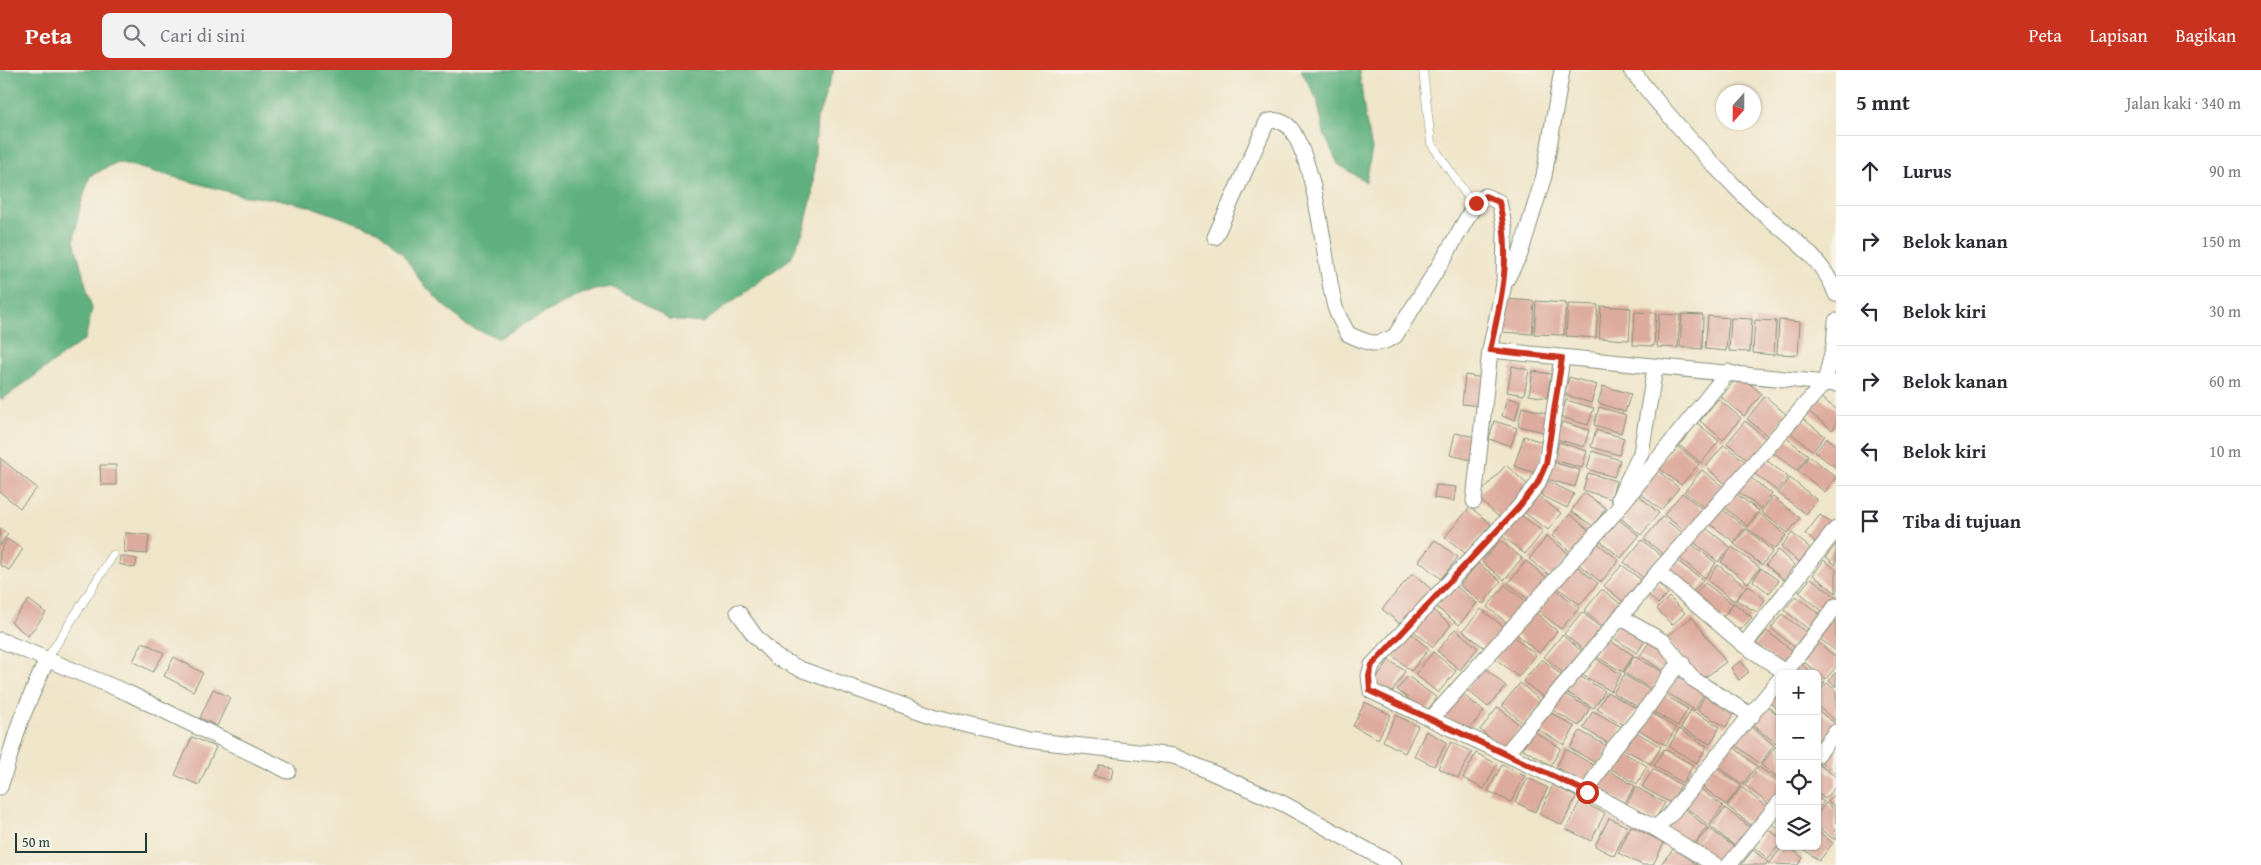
<!DOCTYPE html>
<html lang="id">
<meta charset="utf-8">
<style>
body{margin:0;font-family:"Gentium Book Plus",serif;background:#f2f2f3;color:#2b2b33}
.controls{position:absolute;right:15px;bottom:15px;display:grid;overflow:hidden;border-radius:8px;box-shadow:0 1px 4px #0004}
.controls button{width:45px;height:45px;display:grid;place-items:center;padding:0;border:0;border-bottom:1px solid #e1e1e2;background:#fff;color:#2b2b33;font:25px sans-serif}
.compass{position:absolute;left:1716px;top:15px;width:45px;height:45px;border-radius:50%;background:#fff;box-shadow:0 1px 4px #0004;rotate:201deg}
.scale{position:absolute;left:15px;bottom:12px;width:132px;box-sizing:border-box;padding-left:5px;border:2px solid #1f3d34;border-top:0;font-size:14px;line-height:18px;white-space:nowrap;color:#1f3d34;-webkit-text-stroke:4px #f7f3e8;paint-order:stroke}
.stop{position:absolute;width:15px;height:15px;margin:-11px;border:4px solid #c8321e;border-radius:50%;background:#fff}
.stop.end{background:#c8321e;border-color:#fff;box-shadow:0 1px 5px #0008}
.list{margin:0;padding:0;list-style:none}
h2{display:flex;justify-content:space-between;align-items:center;height:65px;margin:0;padding:0 20px;font-size:21px}
h2 small{font-size:16px;font-weight:400;color:#7c7c81}
.list li{display:grid;grid-template-columns:32px 1fr auto;gap:15px;align-items:center;box-sizing:border-box;height:70px;padding:0 20px;border-top:1px solid #e1e1e2}
.list b{display:block;font-size:19px;white-space:nowrap}
.list em{font-size:16px;font-style:normal;color:#7c7c81}
.icon{flex:none;width:28px;height:28px;fill:none;stroke:currentColor;stroke-width:2;stroke-linecap:round;stroke-linejoin:round}
.map{position:relative;flex:none;width:1836px;height:795px;overflow:hidden}
header{display:flex;align-items:center;gap:30px;box-sizing:border-box;height:70px;padding:0 25px;background:#c8321e;color:#fff}
header strong{font-size:24px}
nav{display:flex;gap:28px;margin-inline-start:auto;font-size:18px}
.search{width:350px;height:45px;background:#f2f2f3;display:flex;align-items:center;gap:12px;box-sizing:border-box;padding:0 18px;border-radius:8px;color:#7c7c81;font-size:19px}
main{display:flex}
aside{flex:1;background:#fff}
.map>svg:first-child{display:block}
.forest{fill:#5fb07e;stroke:#3f7659}
.building{fill:#ddab9d}
.lines{fill:none;stroke-linecap:round;stroke-linejoin:round}
.lane-casing{stroke:#87917e;stroke-width:9}
.street-casing{stroke:#87917e;stroke-width:17}
.lane{stroke:#fff;stroke-width:8}
.street{stroke:#fff;stroke-width:15}
.route{stroke:#c8321e;stroke-width:6}
</style>
<header>
<strong>Peta</strong>
<div class="search"><svg class="icon" aria-label="search" viewBox="0 0 24 24"><circle cx="10" cy="10" r="6"/><path d="M15 15l6 6"/></svg>Cari di sini</div>
<nav><a>Peta</a><a>Lapisan</a><a>Bagikan</a></nav>
</header>
<main>
<div class="map">
<svg width="1836" height="795" viewBox="0 0 1836 795">
<rect width="100%" height="100%" fill="#f7f3e8"/>
<filter id="ink" filterUnits="userSpaceOnUse"><feTurbulence type="fractalNoise" baseFrequency=".02" numOctaves="2"/><feDisplacementMap in="SourceGraphic" scale="10" xChannelSelector="R" yChannelSelector="G"/><feConvolveMatrix kernelMatrix="1 2 1 2 8 2 1 2 1" color-interpolation-filters="sRGB"/></filter>
<filter id="wash" filterUnits="userSpaceOnUse"><feTurbulence type="fractalNoise" baseFrequency=".0096" numOctaves="4" result="noise"/><feDisplacementMap in="SourceGraphic" scale="20" xChannelSelector="R" yChannelSelector="G"/><feGaussianBlur stdDeviation="1.12" result="paint"/><feColorMatrix in="noise" values="0 0 0 0 0 0 0 0 0 0 0 0 0 0 0 0 0 1.4 0 .05"/><feComposite in="paint" operator="in"/></filter>
<g filter="url(#wash)">
<rect width="100%" height="100%" fill="#efe5c9"/>
<g class="forest">
<polygon points="0,0 834,0 817,49 812,127 804,160 790,189 703,253 669,250 641,231 611,217 581,223 499,268 467,256 441,233 420,210 402,183 377,160 312,137 278,129 244,126 118,92 90,106 80,137 74,170 92,239 85,269 3,329 0,328"/>
<polygon points="1301,0 1359,0 1365,46 1372,79 1366,112 1338,94 1324,64 1317,29"/>
</g>
<g id="blocks">
<g class="building">
<polygon points="1504,229 1534,231 1532,264 1502,262"/>
<polygon points="1536,231 1566,233 1564,265 1534,264"/>
<polygon points="1568,234 1598,235 1596,268 1566,266"/>
<polygon points="1601,236 1631,238 1629,270 1599,268"/>
<polygon points="1635,242 1656,243 1654,276 1633,275"/>
<polygon points="1659,244 1680,245 1678,278 1657,277"/>
<polygon points="1682,244 1703,245 1702,279 1680,277"/>
<polygon points="1708,246 1729,248 1726,281 1705,279"/>
<polygon points="1731,248 1752,249 1750,282 1729,281"/>
<polygon points="1755,250 1776,251 1774,285 1753,283"/>
<polygon points="1779,250 1800,252 1798,285 1777,284"/>
<polygon points="1512,296 1529,300 1524,325 1507,322"/>
<polygon points="1533,301 1551,304 1547,328 1529,325"/>
<polygon points="1465,305 1484,308 1480,336 1462,334"/>
<polygon points="1739,305 1762,324 1744,346 1721,327"/>
<polygon points="1569,307 1597,315 1591,333 1564,324"/>
<polygon points="1603,316 1631,324 1625,342 1598,333"/>
<polygon points="1816,324 1836,339 1836,355 1832,360 1805,339"/>
<polygon points="1765,326 1787,345 1769,367 1747,349"/>
<polygon points="1507,328 1520,331 1515,350 1502,346"/>
<polygon points="1718,329 1741,348 1723,370 1700,351"/>
<polygon points="1566,330 1594,338 1588,355 1561,347"/>
<polygon points="1522,337 1549,344 1544,362 1518,356"/>
<polygon points="1599,337 1626,345 1621,363 1594,355"/>
<polygon points="1798,345 1825,366 1813,381 1786,359"/>
<polygon points="1494,351 1517,358 1511,376 1489,369"/>
<polygon points="1745,351 1768,370 1750,392 1727,373"/>
<polygon points="1562,352 1589,360 1584,377 1556,369"/>
<polygon points="1697,353 1719,371 1701,393 1679,375"/>
<polygon points="1596,360 1624,368 1619,385 1591,377"/>
<polygon points="1455,363 1476,367 1471,390 1450,385"/>
<polygon points="1781,364 1808,385 1797,400 1769,379"/>
<polygon points="1524,366 1545,373 1535,403 1514,396"/>
<polygon points="1827,368 1836,375 1836,398 1815,382"/>
<polygon points="1559,372 1587,381 1582,398 1554,390"/>
<polygon points="1676,375 1699,394 1681,415 1658,397"/>
<polygon points="1724,375 1747,393 1728,416 1706,397"/>
<polygon points="1592,381 1620,390 1614,407 1587,399"/>
<polygon points="1761,386 1788,407 1777,421 1750,400"/>
<polygon points="1809,386 1836,407 1825,422 1798,401"/>
<polygon points="0,388 37,418 20,438 0,422"/>
<polygon points="1553,392 1580,400 1575,417 1547,409"/>
<polygon points="100,395 116,395 116,415 101,415"/>
<polygon points="1506,395 1530,417 1500,448 1477,427"/>
<polygon points="1657,400 1679,418 1661,440 1639,422"/>
<polygon points="1702,400 1725,418 1707,440 1684,422"/>
<polygon points="1588,403 1616,411 1611,429 1583,420"/>
<polygon points="1745,403 1772,424 1761,439 1733,418"/>
<polygon points="1790,408 1817,430 1806,444 1778,423"/>
<polygon points="1548,411 1574,424 1567,438 1541,425"/>
<polygon points="1436,415 1456,417 1454,431 1434,428"/>
<polygon points="1731,420 1759,441 1747,456 1720,434"/>
<polygon points="1584,423 1606,438 1593,456 1571,441"/>
<polygon points="1682,423 1705,441 1687,463 1664,445"/>
<polygon points="1637,424 1659,443 1641,465 1618,446"/>
<polygon points="1538,426 1561,443 1548,460 1525,443"/>
<polygon points="1773,427 1800,448 1788,463 1761,442"/>
<polygon points="1718,436 1745,457 1734,472 1706,451"/>
<polygon points="1470,437 1491,454 1466,484 1445,467"/>
<polygon points="1759,443 1786,465 1775,479 1747,458"/>
<polygon points="1520,444 1543,462 1525,484 1502,466"/>
<polygon points="1570,444 1592,463 1574,485 1552,466"/>
<polygon points="1820,445 1835,456 1820,476 1805,464"/>
<polygon points="1662,447 1685,465 1667,487 1644,469"/>
<polygon points="1617,448 1639,466 1621,488 1599,470"/>
<polygon points="1702,455 1730,477 1718,492 1691,470"/>
<polygon points="0,459 8,464 0,476"/>
<polygon points="1746,459 1773,481 1762,495 1734,474"/>
<polygon points="125,463 149,465 147,484 124,482"/>
<polygon points="1792,463 1811,479 1799,492 1781,477"/>
<polygon points="1547,466 1570,485 1552,507 1529,489"/>
<polygon points="7,469 23,479 9,500 0,495 0,482"/>
<polygon points="1435,470 1458,487 1441,509 1419,491"/>
<polygon points="1500,470 1522,488 1504,510 1482,492"/>
<polygon points="1642,470 1665,489 1646,510 1624,492"/>
<polygon points="1596,472 1619,490 1601,512 1578,494"/>
<polygon points="1689,472 1716,493 1705,508 1678,487"/>
<polygon points="1836,474 1836,495 1826,487"/>
<polygon points="1732,477 1760,498 1748,513 1721,492"/>
<polygon points="1778,480 1794,495 1784,510 1766,495"/>
<polygon points="120,486 137,489 135,498 119,494"/>
<polygon points="1675,489 1703,510 1691,525 1664,504"/>
<polygon points="1824,490 1836,500 1836,523 1813,505"/>
<polygon points="1526,491 1549,510 1531,532 1508,513"/>
<polygon points="1478,493 1501,511 1483,534 1460,515"/>
<polygon points="1575,495 1598,513 1580,535 1557,517"/>
<polygon points="1622,495 1645,513 1627,535 1604,516"/>
<polygon points="1718,495 1746,517 1734,531 1707,510"/>
<polygon points="1761,498 1779,511 1769,523 1753,511"/>
<polygon points="1413,503 1432,520 1401,555 1382,539"/>
<polygon points="1811,508 1836,527 1836,532 1826,544 1799,522"/>
<polygon points="1658,513 1668,524 1658,534 1647,524"/>
<polygon points="1705,513 1733,534 1721,549 1693,527"/>
<polygon points="1454,515 1477,533 1459,555 1436,537"/>
<polygon points="1505,515 1528,533 1510,555 1487,537"/>
<polygon points="1748,515 1765,530 1757,542 1736,530"/>
<polygon points="1556,519 1579,538 1561,559 1538,541"/>
<polygon points="1602,519 1624,537 1606,559 1584,541"/>
<polygon points="1796,526 1823,547 1812,562 1784,540"/>
<polygon points="1669,527 1685,543 1672,555 1657,539"/>
<polygon points="29,530 46,543 28,566 11,552"/>
<polygon points="1734,533 1752,547 1741,560 1722,548"/>
<polygon points="1428,536 1451,555 1433,577 1410,558"/>
<polygon points="1481,539 1504,557 1486,579 1463,561"/>
<polygon points="1535,542 1557,561 1539,583 1516,564"/>
<polygon points="1582,542 1605,561 1587,583 1564,564"/>
<polygon points="1782,544 1810,565 1798,580 1771,558"/>
<polygon points="1692,547 1726,592 1700,611 1666,567"/>
<polygon points="1831,547 1836,551 1836,581 1816,566"/>
<polygon points="1619,552 1646,569 1637,583 1610,566"/>
<polygon points="1455,559 1478,578 1460,600 1437,581"/>
<polygon points="1407,560 1429,579 1411,601 1389,582"/>
<polygon points="1767,561 1794,582 1783,596 1755,575"/>
<polygon points="1562,565 1585,584 1567,606 1544,587"/>
<polygon points="1513,566 1536,585 1518,607 1495,588"/>
<polygon points="1605,568 1633,585 1623,602 1595,586"/>
<polygon points="1815,570 1836,587 1836,597 1826,609 1800,589"/>
<polygon points="143,572 164,583 153,602 133,591"/>
<polygon points="1649,572 1676,589 1667,603 1640,586"/>
<polygon points="1433,582 1456,601 1438,623 1415,604"/>
<polygon points="1634,586 1663,602 1653,620 1624,603"/>
<polygon points="174,587 203,603 193,621 164,606"/>
<polygon points="1593,587 1621,604 1611,621 1582,605"/>
<polygon points="1542,589 1564,607 1546,629 1523,611"/>
<polygon points="1389,590 1405,601 1391,624 1374,613"/>
<polygon points="1741,591 1749,602 1739,610 1731,598"/>
<polygon points="1798,592 1814,604 1789,604"/>
<polygon points="1484,597 1506,616 1488,637 1466,619"/>
<polygon points="1836,602 1836,617 1829,611"/>
<polygon points="1576,604 1605,621 1594,638 1566,622"/>
<polygon points="1624,605 1653,622 1642,639 1613,623"/>
<polygon points="1408,606 1437,628 1426,642 1397,620"/>
<polygon points="1677,606 1705,622 1695,640 1667,623"/>
<polygon points="1817,607 1825,612 1817,622"/>
<polygon points="1520,613 1542,632 1524,654 1502,635"/>
<polygon points="1827,613 1836,621 1836,651 1817,636 1817,625"/>
<polygon points="1780,615 1780,641 1767,631"/>
<polygon points="213,619 230,627 217,656 200,648"/>
<polygon points="1561,622 1590,638 1579,656 1551,639"/>
<polygon points="1607,622 1636,638 1626,656 1597,639"/>
<polygon points="1660,622 1688,639 1678,656 1650,640"/>
<polygon points="1707,622 1736,639 1726,657 1697,640"/>
<polygon points="1461,623 1484,641 1466,663 1443,645"/>
<polygon points="1365,632 1391,645 1378,669 1353,656"/>
<polygon points="1764,634 1780,646 1780,668 1776,673 1749,653"/>
<polygon points="1498,637 1521,656 1503,678 1480,660"/>
<polygon points="1546,640 1575,657 1564,675 1536,658"/>
<polygon points="1691,640 1720,657 1710,674 1681,658"/>
<polygon points="1817,640 1836,654 1822,674 1817,670"/>
<polygon points="1593,641 1622,657 1611,675 1583,658"/>
<polygon points="1648,641 1676,658 1666,675 1637,659"/>
<polygon points="1396,645 1418,656 1405,683 1383,671"/>
<polygon points="1748,654 1774,675 1760,694 1733,673"/>
<polygon points="1679,659 1707,676 1697,693 1669,677"/>
<polygon points="1633,660 1661,677 1651,694 1622,678"/>
<polygon points="1426,661 1447,672 1434,696 1414,686"/>
<polygon points="1533,661 1561,678 1551,695 1523,679"/>
<polygon points="1580,661 1609,677 1599,695 1570,678"/>
<polygon points="192,667 216,677 199,715 175,705"/>
<polygon points="1832,671 1836,674 1836,704 1818,690"/>
<polygon points="1451,672 1472,682 1458,708 1438,698"/>
<polygon points="1731,675 1757,696 1742,715 1716,694"/>
<polygon points="1776,676 1780,679 1780,709 1761,695"/>
<polygon points="1566,679 1595,696 1584,714 1556,697"/>
<polygon points="1664,679 1693,695 1683,713 1654,696"/>
<polygon points="1619,680 1647,696 1637,714 1608,697"/>
<polygon points="1476,683 1497,694 1484,719 1463,708"/>
<polygon points="1817,693 1836,707 1836,716 1825,729 1817,723"/>
<polygon points="1100,695 1113,697 1111,710 1093,706"/>
<polygon points="1502,695 1525,706 1511,732 1488,721"/>
<polygon points="1714,695 1741,716 1726,735 1699,714"/>
<polygon points="1759,697 1780,712 1780,725 1771,736 1745,715"/>
<polygon points="1606,699 1635,716 1625,733 1596,717"/>
<polygon points="1653,699 1681,715 1671,733 1642,717"/>
<polygon points="1528,708 1548,718 1535,742 1515,732"/>
<polygon points="1553,715 1576,727 1562,755 1539,744"/>
<polygon points="1697,716 1723,736 1709,755 1682,735"/>
<polygon points="1636,717 1665,733 1654,751 1626,735"/>
<polygon points="1741,717 1768,738 1753,757 1727,736"/>
<polygon points="1836,721 1836,738 1828,731"/>
<polygon points="1817,727 1824,732 1817,740"/>
<polygon points="1580,731 1605,743 1591,771 1566,759"/>
<polygon points="1826,733 1836,741 1835,770 1817,757 1817,744"/>
<polygon points="1681,736 1707,757 1693,776 1666,755"/>
<polygon points="1780,737 1780,760 1768,751"/>
<polygon points="1725,738 1751,758 1736,777 1710,756"/>
<polygon points="1609,748 1628,757 1614,786 1595,776"/>
<polygon points="1631,756 1664,773 1653,795 1642,795 1618,783"/>
<polygon points="1709,758 1736,778 1722,795 1694,776"/>
<polygon points="1768,759 1780,768 1780,774 1768,789 1754,777"/>
<polygon points="1817,760 1833,773 1819,791 1800,776 1817,776"/>
<polygon points="1783,776 1788,776 1803,788 1798,795 1769,794"/>
<polygon points="1675,777 1697,795 1660,795"/>
<polygon points="1753,780 1768,792 1765,795 1741,795"/>
</g>
</g>
</g>
<g filter="url(#ink)">
<use href="#blocks" fill-opacity="0" stroke="#87917e" stroke-width="1"/>
<g class="lines">
<g class="lane-casing">
<g id="lane">
<polyline points="1423,0 1431,73 1474,136"/>
<polyline points="47,589 113,485"/>
</g>
</g>
<g class="street-casing">
<g id="street">
<path d="M1631,0C1667,45 1705,87 1746,128C1775,157 1822,183 1836,224"/>
<path d="M1215,167L1267,52C1277,48 1288,53 1293,62C1318,104 1323,184 1334,233C1336,244 1343,254 1348,264C1368,273 1375,278 1395,266L1444,188L1474,136L1485,126L1499,132L1505,160L1504,214"/>
<polyline points="1490,280 1504,214 1520,184 1544,106 1562,0"/>
<polyline points="1562,288 1546,394 1537,415 1518,438 1372,595 1369,606 1371,621 1587,722 1655,758 1715,795"/>
<polyline points="1619,428 1641,383 1655,298"/>
<polyline points="1474,431 1490,280 1836,314"/>
<polyline points="1658,502 1744,575 1785,602"/>
<polyline points="738,542 755,566 776,587 800,599 936,647 1027,670 1174,686 1284,734 1394,795"/>
<polyline points="1620,547 1664,572 1693,609 1752,646"/>
<polyline points="0,570 128,623 288,701"/>
<polyline points="1744,575 1836,459"/>
<polyline points="1784,604 1836,536"/>
<polyline points="1431,649 1612,446 1728,302"/>
<polyline points="1506,684 1658,502 1825,312 1834,275 1836,251"/>
<polyline points="1817,685 1836,662"/>
<polyline points="0,717 21,649 47,589"/>
<polyline points="1587,722 1611,681 1644,642 1672,602 1682,593"/>
<polyline points="1655,758 1669,746 1780,609"/>
<polyline points="1729,795 1780,732"/>
</g>
</g>
<use href="#lane" class="lane"/>
<use href="#street" class="street"/>
</g>
</g>
<g class="lines" filter="url(#ink)">
<path class="route" d="M1476,133L1485,126L1499,132C1512,186 1502,227 1490,280L1562,288L1546,394L1537,414L1518,438L1372,595L1369,606L1370,621L1587,722"/>
</g>
</svg>
<div class="controls">
<button>+</button>
<button>−</button>
<button><svg class="icon" aria-label="locate" viewBox="0 0 24 24"><circle cx="12" cy="12" r="6"/><path d="M12 2v4M12 18v4M2 12h4M18 12h4"/></svg></button>
<button><svg class="icon" aria-label="layers" viewBox="0 0 24 24"><path d="M12 4l9 5-9 5-9-5zM3 14l9 5 9-5"/></svg></button>
</div>
<svg class="compass" viewBox="-18 -18 36 36"><path d="M0-13l5 13h-10z" fill="#e53935"/><path d="M0 13l5-13h-10z" fill="#7c7c81"/></svg>
<div class="scale">50 m</div>
<div class="stop" style="left:1587px;top:722px"></div>
<div class="stop end" style="left:1476px;top:133px"></div>
</div>
<aside>
<h2>5 mnt<small>Jalan kaki · 340 m</small></h2>
<ul class="list">
<li><svg class="icon" aria-label="ahead" viewBox="0 0 24 24"><path d="M12 20V5M6 11l6-6 6 6"/></svg><div><b>Lurus</b></div><em>90 m</em></li>
<li><svg class="icon" aria-label="right" viewBox="0 0 24 24"><path d="M7 20v-9h11M14 6l5 5-5 5"/></svg><div><b>Belok kanan</b></div><em>150 m</em></li>
<li><svg class="icon" aria-label="left" viewBox="0 0 24 24"><path d="M17 20v-9H6M10 6l-5 5 5 5"/></svg><div><b>Belok kiri</b></div><em>30 m</em></li>
<li><svg class="icon" aria-label="right" viewBox="0 0 24 24"><path d="M7 20v-9h11M14 6l5 5-5 5"/></svg><div><b>Belok kanan</b></div><em>60 m</em></li>
<li><svg class="icon" aria-label="left" viewBox="0 0 24 24"><path d="M17 20v-9H6M10 6l-5 5 5 5"/></svg><div><b>Belok kiri</b></div><em>10 m</em></li>
<li><svg class="icon" aria-label="arrive" viewBox="0 0 24 24"><path d="M6 21V4h12l-3 4 3 4H6"/></svg><div><b>Tiba di tujuan</b></div></li>
</ul>
</aside>
</main>
